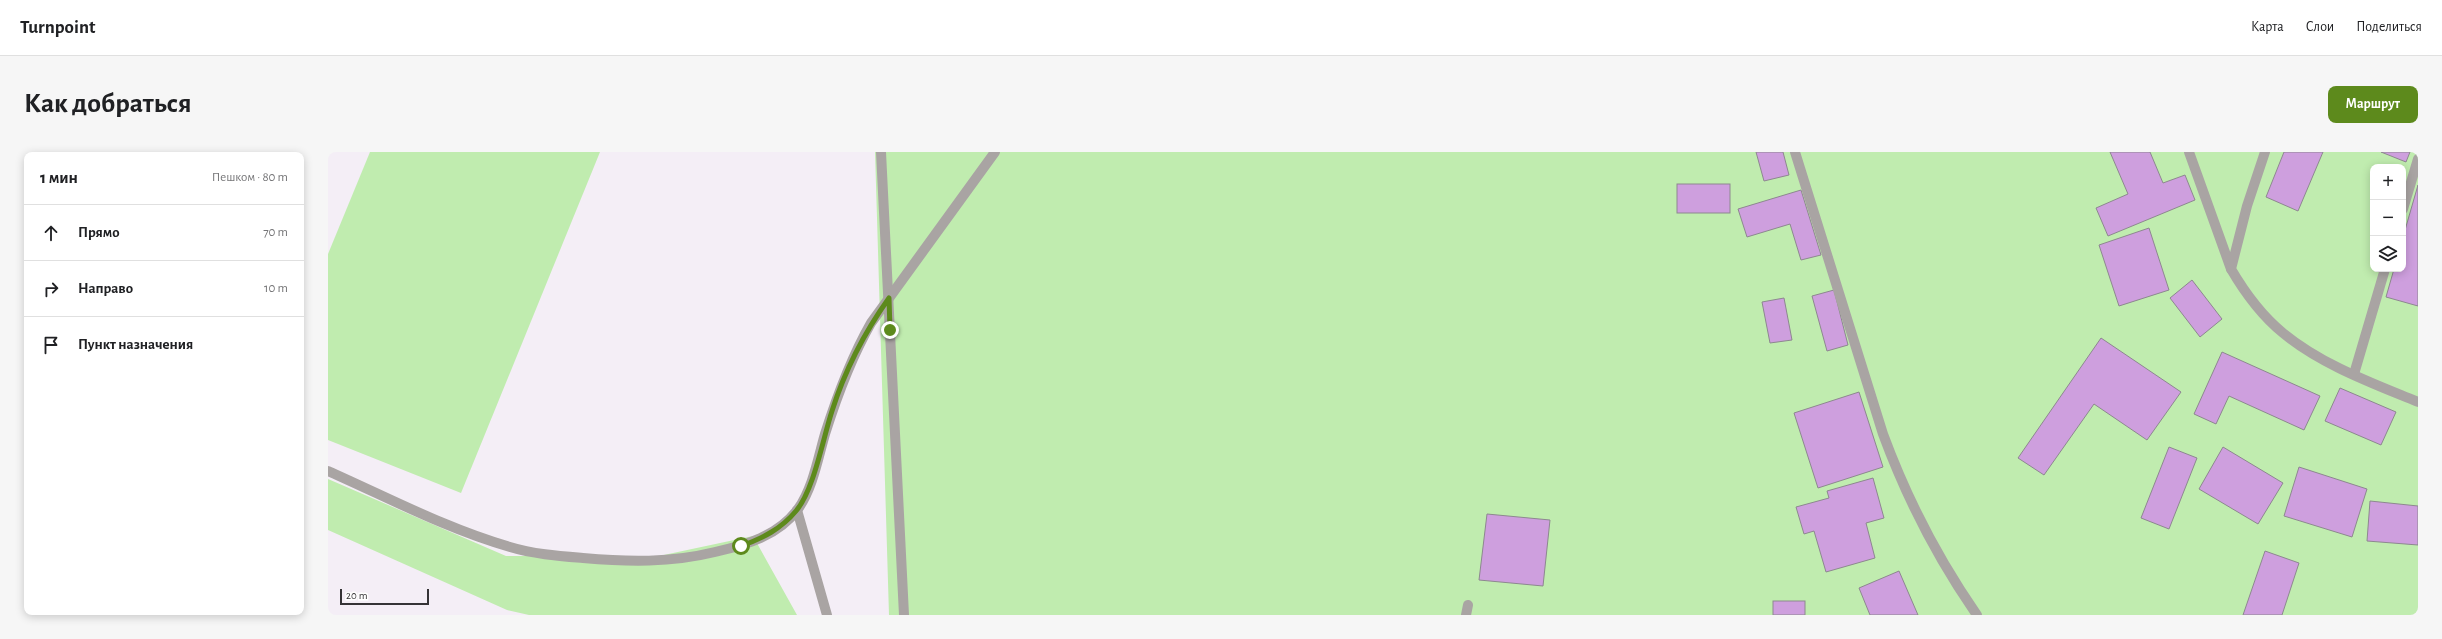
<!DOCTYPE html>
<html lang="ru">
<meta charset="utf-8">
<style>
body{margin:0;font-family:"Alegreya Sans",sans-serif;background:#f6f6f6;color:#202124}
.controls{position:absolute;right:12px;top:12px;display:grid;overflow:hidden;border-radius:8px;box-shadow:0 2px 10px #0003}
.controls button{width:36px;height:36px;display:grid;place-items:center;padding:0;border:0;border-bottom:1px solid #e0e0e0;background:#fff;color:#202124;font:20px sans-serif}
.scale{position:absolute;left:12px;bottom:10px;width:89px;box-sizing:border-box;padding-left:4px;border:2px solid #353336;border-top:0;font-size:11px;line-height:14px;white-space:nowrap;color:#353336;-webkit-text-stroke:3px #fff;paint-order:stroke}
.stop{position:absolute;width:12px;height:12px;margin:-9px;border:3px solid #5d8a1c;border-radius:50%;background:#fff}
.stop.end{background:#5d8a1c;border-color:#fff;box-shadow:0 1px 4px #0008}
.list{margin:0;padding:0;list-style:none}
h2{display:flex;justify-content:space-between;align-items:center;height:52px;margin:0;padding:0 16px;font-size:17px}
h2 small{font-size:13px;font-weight:400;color:#757577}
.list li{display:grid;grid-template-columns:26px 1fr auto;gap:12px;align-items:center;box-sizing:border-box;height:56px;padding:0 16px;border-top:1px solid #e0e0e0}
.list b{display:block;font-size:15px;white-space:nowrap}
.list em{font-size:13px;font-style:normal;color:#757577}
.icon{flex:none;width:22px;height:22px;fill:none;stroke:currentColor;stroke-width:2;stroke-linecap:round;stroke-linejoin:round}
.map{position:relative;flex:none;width:2090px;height:463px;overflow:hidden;border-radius:8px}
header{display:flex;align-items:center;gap:24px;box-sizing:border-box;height:56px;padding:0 20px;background:#fff;border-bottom:1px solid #e0e0e0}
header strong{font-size:19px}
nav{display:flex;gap:22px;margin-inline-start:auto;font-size:14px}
.intro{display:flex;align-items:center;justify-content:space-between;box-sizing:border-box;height:96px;padding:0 24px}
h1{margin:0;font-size:28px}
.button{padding:10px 18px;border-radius:8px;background:#5d8a1c;color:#fff;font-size:14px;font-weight:700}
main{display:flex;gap:24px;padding:0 24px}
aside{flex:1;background:#fff;border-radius:8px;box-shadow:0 2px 10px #0003}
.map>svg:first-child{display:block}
.green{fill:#c0ecaf;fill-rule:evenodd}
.building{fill:#ce9fde;stroke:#8d888f}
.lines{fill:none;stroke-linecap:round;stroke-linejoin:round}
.minor{stroke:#a9a4a3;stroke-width:10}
.route{stroke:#5d8a1c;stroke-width:5}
</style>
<header>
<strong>Turnpoint</strong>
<nav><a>Карта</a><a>Слои</a><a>Поделиться</a></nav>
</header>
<div class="intro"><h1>Как добраться</h1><a class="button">Маршрут</a></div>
<main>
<aside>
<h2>1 мин<small>Пешком · 80 m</small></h2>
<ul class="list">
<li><svg class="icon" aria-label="ahead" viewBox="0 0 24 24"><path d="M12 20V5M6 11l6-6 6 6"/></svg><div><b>Прямо</b></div><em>70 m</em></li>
<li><svg class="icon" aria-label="right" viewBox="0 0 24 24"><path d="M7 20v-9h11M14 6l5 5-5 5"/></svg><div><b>Направо</b></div><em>10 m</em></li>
<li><svg class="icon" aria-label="arrive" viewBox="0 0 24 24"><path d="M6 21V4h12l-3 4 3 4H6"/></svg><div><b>Пункт назначения</b></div></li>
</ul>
</aside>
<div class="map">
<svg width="2090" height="463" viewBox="0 0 2090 463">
<rect width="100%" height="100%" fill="#f4eef6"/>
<g class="green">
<polygon points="42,0 272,0 133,341 0,288 0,102"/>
<path d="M547,0H2090V463H561ZM2045,15H2075V117H2045Z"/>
<polygon points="0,327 178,404 331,404 425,384 469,463 201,463 179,458 0,378"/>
</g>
<g class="building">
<polygon points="1428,0 1455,0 1461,23 1436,29"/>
<polygon points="1782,0 1822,0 1835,31 1857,23 1867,48 1780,84 1768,56 1800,42"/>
<polygon points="1956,0 1995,0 1970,59 1938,45"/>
<polygon points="2053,0 2082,0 2078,10"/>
<rect x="1349" y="32" width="53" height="29"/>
<polygon points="2090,33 2090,154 2058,145 2066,117 2075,117 2075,85"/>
<polygon points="1473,38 1493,103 1473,108 1462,72 1419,85 1410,57"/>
<polygon points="1821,76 1841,138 1791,154 1771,93"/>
<polygon points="1864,128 1894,167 1872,185 1842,146"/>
<polygon points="1506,138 1520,193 1499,199 1484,144"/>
<polygon points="1456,146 1464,188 1442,191 1434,150"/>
<polygon points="1773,186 1853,240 1819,288 1766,252 1716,323 1690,306"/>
<polygon points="1894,200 1992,244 1976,278 1901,244 1888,272 1866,262"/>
<polygon points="2012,236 2068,260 2053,293 1997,269"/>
<polygon points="1531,240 1555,315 1490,336 1466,261"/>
<polygon points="1841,295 1869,306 1841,377 1813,366"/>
<polygon points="1895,295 1955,331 1930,372 1871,337"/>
<polygon points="1971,315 2039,337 2024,385 1956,364"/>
<polygon points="1545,326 1556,366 1538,371 1547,406 1498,420 1486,379 1476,382 1468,355 1501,346 1499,339"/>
<polygon points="2042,349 2090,354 2090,393 2039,389"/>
<polygon points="1159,362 1222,368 1215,434 1151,428"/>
<polygon points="1937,399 1971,411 1954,463 1915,463"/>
<polygon points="1571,419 1590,463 1542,463 1531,436"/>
<rect x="1445" y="449" width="32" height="14"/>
</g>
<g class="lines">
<g class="minor">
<polyline points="553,0 576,463"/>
<path d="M1467,0L1555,282C1579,347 1610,407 1649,463"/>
<polyline points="1861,0 1903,117"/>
<path d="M1937,0L1919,54L1903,117C1917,141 1933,163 1955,181C1994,213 2044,231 2090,250"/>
<polyline points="2075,57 2090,7"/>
<polyline points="2026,222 2057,117"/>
<path d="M0,319C59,345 119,377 182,395C205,402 231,404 255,406C300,410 342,411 387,400C418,393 450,384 470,357C485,336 490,306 497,282C509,244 523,206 543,171L667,0"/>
<polyline points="469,358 499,463"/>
<polyline points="1138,463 1140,453"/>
</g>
</g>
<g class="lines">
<path class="route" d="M413,394C435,386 453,377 468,359C486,338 495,286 504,259C517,218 536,181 561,146L562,178"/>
</g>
</svg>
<div class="controls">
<button>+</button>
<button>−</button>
<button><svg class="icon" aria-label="layers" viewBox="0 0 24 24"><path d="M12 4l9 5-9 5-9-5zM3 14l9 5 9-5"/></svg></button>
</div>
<div class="scale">20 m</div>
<div class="stop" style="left:413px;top:394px"></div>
<div class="stop end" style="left:562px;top:178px"></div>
</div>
</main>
